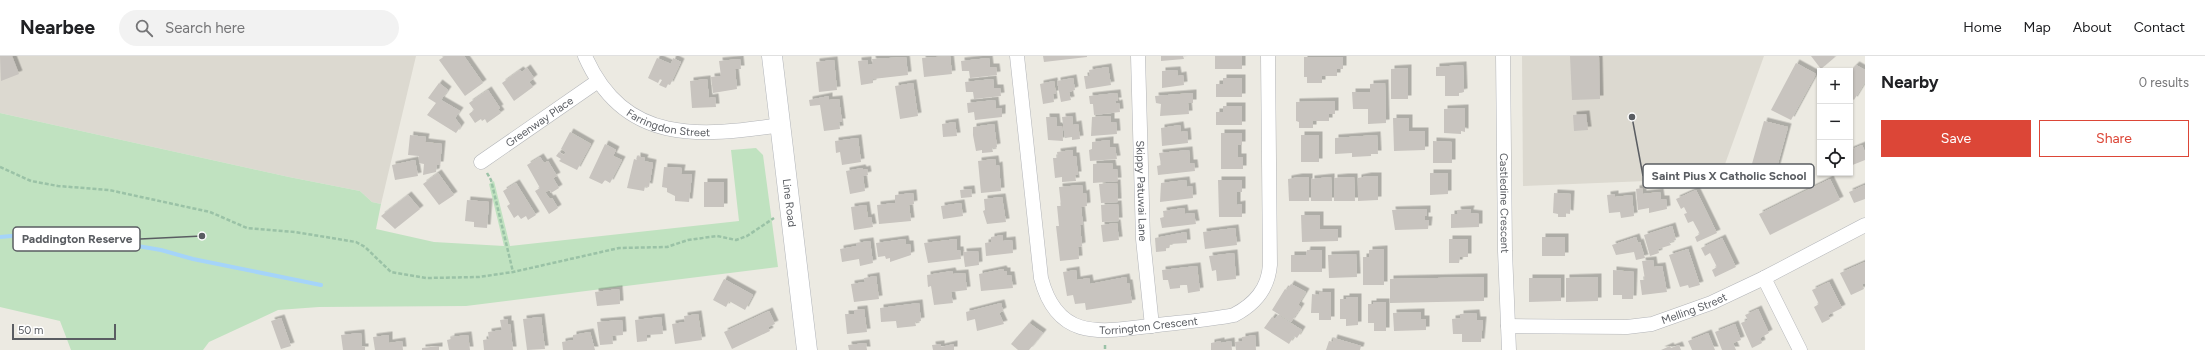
<!DOCTYPE html>
<meta charset="utf-8">
<style>
body{margin:0;font-family:Figtree,sans-serif;background:#f2f2f2;color:#202124}
.controls{position:absolute;right:12px;top:12px;display:grid;overflow:hidden;border-radius:0px;box-shadow:0 1px 3px #0004}
.controls button{width:36px;height:36px;display:grid;place-items:center;padding:0;border:0;border-bottom:1px solid #e0e0e0;background:#fff;color:#202124;font:20px sans-serif}
.scale{position:absolute;left:12px;bottom:10px;width:104px;box-sizing:border-box;padding-left:4px;border:2px solid #5a5d62;border-top:0;font-size:11px;line-height:14px;white-space:nowrap;color:#5a5d62;-webkit-text-stroke:3px #fff;paint-order:stroke}
.list{margin:0;padding:0;list-style:none}
h2{display:flex;justify-content:space-between;align-items:center;height:52px;margin:0;padding:0 16px;font-size:17px}
h2 small{font-size:13px;font-weight:400;color:#757577}
.actions{display:flex;gap:8px;padding:12px 16px}
.actions a{flex:1;padding:9px 0;border:1px solid #dc4637;border-radius:0px;text-align:center;font-size:14px;color:#dc4637}
.actions .main{background:#dc4637;color:#fff}
.icon{flex:none;width:22px;height:22px;fill:none;stroke:currentColor;stroke-width:2;stroke-linecap:round;stroke-linejoin:round}
.map{position:relative;flex:none;width:1865px;height:294px;overflow:hidden}
header{display:flex;align-items:center;gap:24px;box-sizing:border-box;height:56px;padding:0 20px;background:#fff;border-bottom:1px solid #e0e0e0}
header strong{font-size:19px}
nav{display:flex;gap:22px;margin-inline-start:auto;font-size:14px}
.search{width:280px;height:36px;background:#f2f2f2;display:flex;align-items:center;gap:10px;box-sizing:border-box;padding:0 14px;border-radius:22px;color:#757577;font-size:15px}
main{display:flex}
aside{flex:1;background:#fff}
.map>svg:first-child{display:block}
.education{fill:#dcd9d0}
.green{fill:#c0e2c0}
.lines{fill:none;stroke-linecap:round;stroke-linejoin:round}
.stream{stroke:#a5d4f9;stroke-width:4}
.building{fill:#c8c4bf;filter:url(#shadow)}
.street-casing{stroke:#b2b4b8;stroke-width:15}
.secondary-casing{stroke:#b1b4b9;stroke-width:21}
.path{stroke:#9ac2a6;stroke-width:2.5;stroke-dasharray:4 2;stroke-linecap:butt}
.street{stroke:#fff;stroke-width:14}
.secondary{stroke:#fff;stroke-width:20}
.labels{text-anchor:middle;stroke-width:3.5;stroke-linejoin:round;paint-order:stroke}
.street-label{font-size:11px;fill:#5a5d62;stroke:#fff}
.leader{fill:none;stroke:#5a5d62;stroke-width:1.5}
.callout-dot{fill:#5a5d62;stroke:#fff;stroke-width:1.5}
.callout{fill:#fff;stroke:#5a5d62;stroke-width:1.5}
.callout-label{font-size:12px;text-anchor:middle;font-weight:bold;fill:#5a5d62}
</style>
<header>
<strong>Nearbee</strong>
<div class="search"><svg class="icon" aria-label="search" viewBox="0 0 24 24"><circle cx="10" cy="10" r="6"/><path d="M15 15l6 6"/></svg>Search here</div>
<nav><a>Home</a><a>Map</a><a>About</a><a>Contact</a></nav>
</header>
<main>
<div class="map">
<svg width="1865" height="294" viewBox="0 0 1865 294">
<defs>
<filter id="shadow"><feDropShadow dx="3.5" dy="-3.5" stdDeviation="0" flood-color="#0004"/></filter>
</defs>
<rect width="100%" height="100%" fill="#eceae2"/>
<g class="education">
<polygon points="0,0 416,0 381,148 372,146 360,135 289,121 0,57"/>
<polygon points="1522,0 1764,0 1720,122 1523,130"/>
</g>
<polygon class="green" points="0,57 289,121 360,135 372,146 381,148 376,173 434,186 504,190 489,128 494,125 510,190 739,165 731,94 756,92 763,99 778,211 466,250 319,251 278,254 209,286 203,294 71,294 60,265 0,251"/>
<g class="lines">
<polyline class="stream" points="0,181 56,176 161,194 193,203 321,229"/>
</g>
<g class="building">
<polygon points="0,0 12,0 19,18 1,25"/>
<polygon points="445,0 464,0 483,27 465,40 439,4"/>
<polygon points="950,0 952,18 924,21 922,2"/>
<polygon points="1043,0 1087,0 1087,1 1044,6"/>
<polygon points="1161,0 1183,0 1184,3 1161,5"/>
<rect x="1215" y="0" width="27" height="13"/>
<polygon points="1570,0 1599,0 1600,43 1572,44"/>
<polygon points="1811,0 1834,0 1835,1 1821,13"/>
<polygon points="906,1 908,19 873,23 873,27 861,29 858,5 868,4 868,9 873,8 872,3"/>
<polygon points="1304,1 1343,1 1343,13 1337,13 1337,20 1322,20 1322,27 1307,27 1307,21 1304,21"/>
<polygon points="657,2 671,8 673,2 681,6 670,29 668,28 666,32 659,29 662,24 660,23 658,27 648,22"/>
<polygon points="989,2 990,11 996,11 997,19 970,22 969,15 962,15 961,5"/>
<polygon points="740,3 741,13 735,13 737,33 713,37 711,21 721,20 719,5"/>
<polygon points="834,4 837,34 819,36 816,6"/>
<polygon points="1796,7 1816,18 1791,64 1771,54"/>
<polygon points="1463,9 1464,36 1459,37 1459,40 1445,40 1445,20 1436,20 1436,11"/>
<polygon points="1856,9 1865,14 1865,26 1854,44 1850,41 1850,15"/>
<polygon points="1108,11 1111,29 1086,33 1084,20 1090,20 1089,14"/>
<polygon points="527,12 534,22 529,26 533,31 514,45 502,27 520,14 522,16"/>
<polygon points="1408,12 1408,43 1391,43 1391,13"/>
<polygon points="1177,14 1178,20 1183,19 1184,29 1162,32 1162,15"/>
<polygon points="1073,22 1075,34 1069,36 1071,44 1061,46 1057,25"/>
<polygon points="1223,22 1242,22 1242,41 1216,41 1216,28 1223,28"/>
<polygon points="707,23 709,42 715,41 716,51 692,52 690,25"/>
<polygon points="993,23 994,32 1000,32 1001,40 974,43 973,36 966,36 965,26"/>
<polygon points="1054,25 1056,38 1053,38 1054,46 1043,48 1040,28"/>
<polygon points="439,27 448,34 441,44 460,55 455,62 461,70 456,77 427,59 436,47 428,42"/>
<polygon points="913,27 918,60 900,63 895,30"/>
<polygon points="1385,27 1386,67 1368,68 1368,53 1353,53 1352,36 1370,36 1370,28"/>
<polygon points="488,34 500,52 498,53 501,57 487,67 485,63 482,65 481,63 475,67 469,58 474,54 469,47"/>
<polygon points="1117,37 1118,45 1115,45 1116,48 1119,47 1120,56 1094,59 1093,48 1090,48 1089,40"/>
<polygon points="1193,37 1193,47 1188,47 1189,58 1160,60 1161,48 1156,47 1155,40"/>
<polygon points="829,40 829,44 839,43 842,66 839,66 840,73 824,75 820,49 810,50 809,44"/>
<polygon points="995,44 996,53 1002,52 1002,61 975,64 974,56 968,57 967,47"/>
<polygon points="1335,45 1335,58 1329,58 1329,65 1313,65 1313,72 1299,72 1299,66 1296,65 1296,46"/>
<polygon points="1223,50 1242,50 1242,69 1216,69 1216,56 1223,56"/>
<polygon points="1465,52 1465,76 1461,75 1461,78 1444,77 1444,53"/>
<polygon points="1586,58 1588,74 1574,75 1573,59"/>
<polygon points="1072,60 1073,69 1078,68 1080,83 1072,84 1072,81 1065,82 1062,61"/>
<polygon points="1111,60 1111,66 1116,66 1117,78 1091,80 1092,61"/>
<polygon points="1046,61 1056,61 1057,70 1062,70 1063,85 1048,84"/>
<polygon points="1393,62 1409,62 1409,75 1425,75 1425,94 1394,95"/>
<polygon points="1764,65 1788,71 1774,122 1750,115"/>
<polygon points="955,66 957,80 943,81 942,68"/>
<polygon points="994,68 997,91 992,92 993,96 982,97 982,94 976,95 973,79 973,71"/>
<polygon points="1180,69 1181,76 1187,75 1188,87 1162,90 1161,72"/>
<polygon points="570,76 591,88 577,114 559,105 561,103 556,100 559,96 564,99 566,96 561,93"/>
<polygon points="1221,77 1242,77 1242,89 1238,89 1238,101 1243,101 1243,113 1221,113"/>
<polygon points="410,79 426,81 425,86 442,88 440,109 437,109 436,116 423,119 424,108 419,107 419,100 408,99"/>
<rect x="1301" y="79" width="18" height="27"/>
<polygon points="1377,79 1378,98 1371,98 1371,100 1352,101 1352,97 1335,98 1335,82"/>
<polygon points="858,82 861,106 842,109 840,96 836,97 835,85"/>
<polygon points="1110,84 1110,91 1115,91 1117,103 1090,105 1089,94 1092,93 1092,86"/>
<polygon points="1433,85 1452,86 1452,107 1433,107"/>
<polygon points="605,88 616,94 613,100 622,104 610,127 605,124 602,128 589,122"/>
<polygon points="1862,89 1865,96 1865,104 1850,110 1850,94"/>
<polygon points="1073,94 1073,100 1076,100 1078,119 1075,119 1076,125 1062,126 1062,121 1055,122 1053,102 1058,102 1057,96"/>
<polygon points="1189,94 1190,107 1194,107 1195,115 1158,119 1157,110 1161,109 1159,97"/>
<polygon points="637,100 645,102 644,105 653,107 649,131 645,130 644,135 627,132 634,103 637,104"/>
<polygon points="540,101 544,107 548,105 557,120 553,122 559,132 551,137 550,134 545,136 550,143 552,142 558,152 549,158 535,135 540,132 527,109"/>
<polygon points="995,103 996,110 999,109 1001,135 981,137 978,105"/>
<polygon points="415,104 418,120 395,124 392,109"/>
<polygon points="1112,107 1113,113 1117,113 1118,125 1093,127 1093,108"/>
<polygon points="664,111 682,112 681,118 692,118 689,146 675,145 675,140 667,136 667,132 662,131"/>
<polygon points="862,112 863,114 867,113 868,119 863,120 865,135 850,138 846,115"/>
<polygon points="438,117 454,139 439,149 423,128"/>
<polygon points="1430,117 1448,117 1448,138 1430,139"/>
<polygon points="1368,120 1378,120 1378,144 1358,145 1358,122"/>
<polygon points="1299,121 1309,121 1309,145 1289,145 1288,123"/>
<polygon points="1331,121 1332,145 1311,145 1311,123"/>
<polygon points="1345,121 1354,121 1355,145 1334,145 1334,122"/>
<polygon points="1830,123 1840,144 1770,179 1759,158"/>
<polygon points="1186,124 1187,131 1192,130 1193,142 1160,146 1161,127"/>
<polygon points="1218,124 1242,124 1242,136 1237,136 1237,149 1242,148 1242,161 1219,161"/>
<rect x="704" y="126" width="20" height="25"/>
<polygon points="516,127 536,159 528,164 526,160 521,163 518,159 514,162 507,150 510,148 503,135"/>
<polygon points="1117,127 1118,146 1101,147 1099,128"/>
<polygon points="1082,129 1083,138 1086,137 1087,150 1081,151 1083,169 1080,169 1082,190 1078,191 1079,203 1060,205 1056,170 1059,170 1057,150 1061,150 1059,131"/>
<polygon points="1865,129 1865,143 1854,147 1849,136"/>
<polygon points="1642,132 1643,138 1660,136 1661,143 1666,143 1667,153 1649,157 1649,152 1638,154 1636,133"/>
<polygon points="971,133 972,141 961,142 960,134"/>
<polygon points="1696,134 1717,177 1697,186 1695,181 1700,178 1693,165 1688,167 1684,158 1687,157 1684,151 1681,153 1676,143"/>
<polygon points="913,137 914,148 909,149 911,165 879,168 877,149 895,147 895,139"/>
<polygon points="1554,137 1571,138 1570,158 1566,157 1566,161 1558,161 1558,158 1553,157"/>
<polygon points="1615,138 1615,141 1632,139 1634,160 1621,162 1620,156 1609,157 1607,139"/>
<polygon points="408,139 420,153 395,173 381,160"/>
<polygon points="1002,141 1006,166 987,168 983,155 985,154 984,143"/>
<polygon points="467,144 489,146 487,172 474,171 474,166 465,165"/>
<polygon points="961,147 963,160 943,163 941,150"/>
<polygon points="1118,148 1119,165 1102,166 1101,149"/>
<polygon points="866,149 868,162 871,161 873,171 854,174 851,151"/>
<polygon points="1184,152 1185,158 1194,157 1196,168 1162,172 1160,162 1164,161 1163,155"/>
<polygon points="1427,153 1427,160 1425,160 1425,164 1429,164 1428,173 1395,174 1392,154"/>
<polygon points="1471,153 1470,157 1479,158 1479,171 1451,172 1451,158 1458,158 1457,154"/>
<polygon points="1301,159 1320,159 1320,173 1338,173 1338,185 1302,186"/>
<polygon points="1117,167 1119,184 1103,186 1101,169"/>
<polygon points="1672,170 1676,184 1669,186 1671,189 1658,193 1659,197 1650,200 1644,179"/>
<polygon points="1235,172 1237,189 1205,193 1203,176"/>
<polygon points="1186,176 1187,187 1170,188 1169,192 1166,192 1166,195 1156,196 1155,182"/>
<polygon points="1003,179 1003,185 1012,184 1013,197 986,200 985,187 991,186 991,181"/>
<rect x="1542" y="181" width="23" height="19"/>
<polygon points="1636,181 1638,187 1640,186 1645,202 1636,204 1634,196 1616,199 1612,189"/>
<polygon points="1722,182 1736,211 1715,221 1712,214 1717,211 1710,197 1705,200 1701,192"/>
<polygon points="905,183 906,188 910,188 911,199 890,206 890,202 886,203 885,200 878,201 876,187"/>
<polygon points="957,183 957,194 960,194 961,203 928,207 924,187"/>
<polygon points="1449,183 1468,183 1468,201 1460,201 1459,207 1449,207"/>
<polygon points="870,185 873,207 860,210 859,203 842,206 840,193 857,190 856,187"/>
<polygon points="1384,193 1384,229 1363,229 1363,201 1369,201 1369,194"/>
<polygon points="1688,193 1700,229 1689,232 1688,229 1680,231 1669,199"/>
<polygon points="1307,194 1322,194 1322,216 1291,216 1291,199 1306,199"/>
<polygon points="978,195 979,209 965,211 963,196"/>
<polygon points="1234,197 1236,223 1217,225 1216,214 1212,215 1209,200"/>
<polygon points="1356,198 1357,221 1329,222 1328,199"/>
<polygon points="1653,204 1654,211 1662,210 1667,236 1642,239 1640,224 1645,224 1642,205"/>
<polygon points="1865,206 1865,227 1862,228 1864,233 1851,239 1840,217"/>
<polygon points="1197,210 1200,235 1188,237 1187,229 1180,229 1180,232 1170,233 1168,224 1163,224 1162,214"/>
<polygon points="1003,213 1004,215 1007,215 1007,219 1011,219 1013,232 981,235 979,218"/>
<polygon points="1076,214 1077,224 1089,222 1090,228 1126,221 1127,227 1129,227 1132,247 1086,254 1085,247 1075,248 1073,239 1067,240 1063,216"/>
<polygon points="1613,214 1634,216 1633,243 1622,243 1622,239 1613,239"/>
<polygon points="952,215 953,218 965,217 967,234 951,236 953,247 934,249 931,230 928,231 927,219"/>
<polygon points="876,220 879,243 854,246 851,228 865,226 864,222"/>
<polygon points="1484,221 1484,245 1390,247 1390,223"/>
<polygon points="1598,221 1598,245 1566,246 1566,222"/>
<polygon points="1529,222 1561,222 1561,245 1529,246"/>
<polygon points="724,223 753,239 745,254 729,245 726,251 713,244"/>
<polygon points="1829,226 1842,252 1828,259 1830,263 1822,267 1814,251 1819,248 1812,234"/>
<polygon points="1291,228 1306,236 1298,249 1301,251 1291,266 1272,254 1285,233 1287,234"/>
<polygon points="619,233 620,248 597,250 595,236"/>
<polygon points="1319,236 1331,236 1331,264 1319,264 1319,257 1311,257 1312,238 1319,239"/>
<polygon points="1346,241 1358,241 1358,269 1346,270 1346,263 1340,263 1340,243 1346,243"/>
<polygon points="1373,246 1386,246 1386,275 1374,275 1374,267 1368,267 1368,248 1373,248"/>
<polygon points="919,247 921,265 915,266 916,270 897,272 896,265 881,266 880,252"/>
<polygon points="1001,247 1003,255 999,257 1004,268 977,275 975,263 967,265 966,256"/>
<polygon points="864,253 867,276 847,278 845,258 854,258 854,254"/>
<polygon points="1758,253 1769,277 1760,282 1762,287 1752,292 1741,267 1748,264 1745,259"/>
<polygon points="769,255 775,268 768,271 770,275 732,293 724,276"/>
<polygon points="1421,256 1421,263 1426,263 1426,274 1394,275 1393,257"/>
<polygon points="1476,257 1477,264 1483,264 1481,286 1462,286 1462,278 1453,278 1452,263 1460,262 1460,258"/>
<polygon points="698,258 702,284 675,288 672,268 685,266 684,260"/>
<polygon points="1278,259 1302,274 1297,282 1294,280 1289,288 1264,272 1272,261 1275,263"/>
<polygon points="541,261 545,293 527,294 523,263"/>
<polygon points="661,261 663,278 647,279 647,285 637,286 635,264"/>
<polygon points="281,262 291,290 281,293 271,265"/>
<polygon points="508,263 508,268 510,268 513,294 484,294 483,284 489,283 488,276 502,274 500,264"/>
<polygon points="622,264 623,279 612,280 613,288 600,289 597,266"/>
<polygon points="1029,267 1043,277 1029,294 1018,294 1011,288"/>
<polygon points="1735,268 1741,284 1733,287 1736,294 1722,294 1715,276"/>
<polygon points="590,276 595,294 563,294 562,286 573,284 573,279"/>
<polygon points="361,277 362,291 365,291 365,294 343,294 341,279"/>
<polygon points="1708,277 1715,294 1692,294 1688,285"/>
<polygon points="389,279 389,287 402,285 403,294 375,294 373,281"/>
<polygon points="468,279 470,294 449,294 447,284 451,283 451,281"/>
<polygon points="1255,279 1256,294 1236,294 1235,286 1242,285 1242,281"/>
<polygon points="1334,282 1361,290 1360,294 1326,294 1329,285 1333,286"/>
<polygon points="1221,285 1221,287 1231,285 1232,294 1211,294 1211,287"/>
<polygon points="866,287 867,294 849,294 848,289"/>
<polygon points="941,288 941,291 954,288 954,294 933,294 932,289"/>
<polygon points="1679,289 1681,294 1661,294 1670,290 1671,292"/>
<polygon points="439,290 439,294 422,294 422,292"/>
</g>
<g class="lines">
<g class="street-casing">
<g id="street">
<path id="s1" d="M585,0C624,89 700,81 781,69"/>
<path id="s2" d="M1017,0L1041,222C1058,288 1105,275 1158,269C1183,266 1209,264 1234,259C1255,248 1268,233 1270,209L1268,0"/>
<path id="s3" d="M1138,0L1143,183L1152,270"/>
<path id="s4" d="M1503,0L1505,195L1509,294"/>
<path id="s5" d="M481,106L598,25"/>
<polyline points="1764,222 1800,294"/>
<path id="s6" d="M1508,270L1627,271L1652,268L1711,247L1764,222L1865,169"/>
</g>
</g>
<g class="secondary-casing">
<g id="secondary">
<path id="s7" d="M772,0L807,294"/>
</g>
</g>
<g class="path">
<polyline points="0,111 31,125 58,130 109,134 210,156 247,172 295,176 356,186 365,191 391,216 426,222 479,221 513,216 619,192 667,191 688,184 717,180 736,184 747,180 774,162"/>
<polyline points="487,117 491,124 513,216"/>
<polyline points="1105,289 1105,294"/>
</g>
<use href="#street" class="street"/>
<use href="#secondary" class="secondary"/>
</g>
<g class="labels">
<g class="street-label">
<text dy="4" stroke="none"><textPath href="#s1" startOffset="114">Farringdon Street</textPath></text>
<text dy="4" stroke="none"><textPath href="#s5" startOffset="71">Greenway Place</textPath></text>
<text dy="4" stroke="none"><textPath href="#s3" startOffset="135">Skippy Patuwai Lane</textPath></text>
<text dy="4" stroke="none"><textPath href="#s7" startOffset="148">Line Road</textPath></text>
<text dy="4" stroke="none"><textPath href="#s4" startOffset="147">Castledine Crescent</textPath></text>
<text dy="4" stroke="none"><textPath href="#s6" startOffset="189">Melling Street</textPath></text>
<text dy="4" stroke="none"><textPath href="#s2" startOffset="358">Torrington Crescent</textPath></text>
</g>
</g>
<path class="leader" d="M1632 61L1643 120M202 180L140 183"/>
<g class="callout-dot">
<circle cx="1632" cy="61" r="4"/>
<circle cx="202" cy="180" r="4"/>
</g>
<g class="callout">
<rect x="1643" y="108" width="171" height="24" rx="4"/>
<rect x="13" y="171" width="127" height="24" rx="4"/>
</g>
<g class="callout-label">
<text x="1729" y="124">Saint Pius X Catholic School</text>
<text x="77" y="187">Paddington Reserve</text>
</g>
</svg>
<div class="controls">
<button>+</button>
<button>−</button>
<button><svg class="icon" aria-label="locate" viewBox="0 0 24 24"><circle cx="12" cy="12" r="6"/><path d="M12 2v4M12 18v4M2 12h4M18 12h4"/></svg></button>
</div>
<div class="scale">50 m</div>
</div>
<aside>
<h2>Nearby<small>0 results</small></h2>
<ul class="list">
</ul>
<div class="actions"><a class="main">Save</a><a>Share</a></div>
</aside>
</main>
